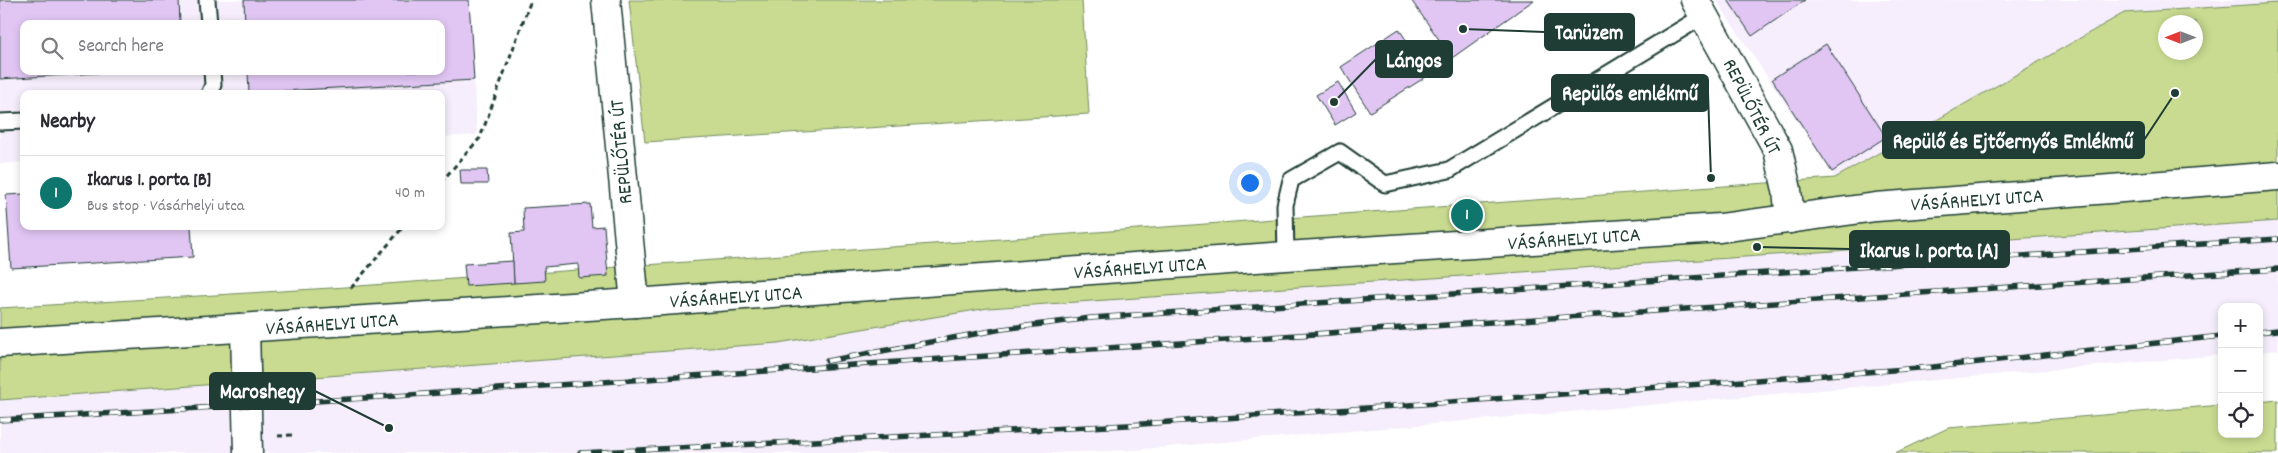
<!DOCTYPE html>
<meta charset="utf-8">
<style>
body{margin:0;font-family:Dekko,sans-serif;background:#f7f7f7;color:#2b2b33}
.controls{position:absolute;right:15px;bottom:15px;display:grid;overflow:hidden;border-radius:10px;box-shadow:0 2px 8px #0003}
.controls button{width:45px;height:45px;display:grid;place-items:center;padding:0;border:0;border-bottom:1px solid #e1e1e2;background:#fff;color:#2b2b33;font:25px sans-serif}
.compass{position:absolute;left:2158px;top:15px;width:45px;height:45px;border-radius:50%;background:#fff;box-shadow:0 2px 8px #0003;rotate:270deg}
.you{position:absolute;left:1249px;top:182px;width:18px;height:18px;margin:-12px;border:4px solid #fff;border-radius:50%;background:#1a73e8;box-shadow:0 0 0 8px #1a73e833}
.badge{display:grid;place-items:center;width:32px;height:32px;border-radius:50%;background:#0f766e;color:#fff;font-size:16px;font-weight:700}
.pin{position:absolute;translate:-50% -50%;border:2px solid #fff;box-shadow:0 1px 5px #0006}
.list{margin:0;padding:0;list-style:none}
h2{display:flex;justify-content:space-between;align-items:center;height:65px;margin:0;padding:0 20px;font-size:21px}
h2 small{font-size:16px;font-weight:400;color:#7c7c81}
.list li{display:grid;grid-template-columns:32px 1fr auto;gap:15px;align-items:center;box-sizing:border-box;height:75px;padding:0 20px;border-top:1px solid #e1e1e2}
.list b{display:block;font-size:19px;white-space:nowrap}
.list p{margin:0;font-size:16px;white-space:nowrap;color:#7c7c81}
.list em{font-size:16px;font-style:normal;color:#7c7c81}
.icon{flex:none;width:28px;height:28px;fill:none;stroke:currentColor;stroke-width:2;stroke-linecap:round;stroke-linejoin:round}
.map{position:relative;flex:none;width:2278px;height:453px;overflow:hidden}
.search{position:absolute;background:#fff;box-shadow:0 2px 8px #0003;left:20px;top:20px;width:425px;height:55px;display:flex;align-items:center;gap:12px;box-sizing:border-box;padding:0 18px;border-radius:10px;color:#7c7c81;font-size:19px}
.panel{position:absolute;background:#fff;box-shadow:0 2px 8px #0003;left:20px;top:90px;width:425px;height:140px;border-radius:10px}
.map>svg:first-child{display:block}
.built{fill:#f6eefc;fill-rule:evenodd}
.green{fill:#c8db90;stroke:#748c62;fill-rule:evenodd}
.building{fill:#e1c6f4;stroke:#1f3d34}
.lines{fill:none;stroke-linecap:round;stroke-linejoin:round}
.service-casing{stroke:#1f3d34;stroke-width:19}
.minor-casing{stroke:#1f3d34;stroke-width:31}
.tertiary-casing{stroke:#1f3d34;stroke-width:31}
.path{stroke:#1f3d34;stroke-width:3;stroke-dasharray:5 4;stroke-linecap:butt}
.service{stroke:#fff;stroke-width:15}
.minor{stroke:#fff;stroke-width:28}
.tertiary{stroke:#fff;stroke-width:28}
.rail-casing{stroke:#1f3d34;stroke-width:5.5}
.rail{stroke:#fff;stroke-width:4;stroke-dasharray:11;stroke-linecap:butt}
.labels{text-anchor:middle;stroke-width:5;stroke-linejoin:round;paint-order:stroke}
.street-label{font-size:20px;fill:#1f3d34;stroke:#fff}
.leader{fill:none;stroke:#1f3d34;stroke-width:2}
.callout-dot{fill:#1f3d34;stroke:#fff;stroke-width:2}
.callout{fill:#1f3d34;stroke:#1f3d34;stroke-width:2}
.callout-label{font-size:21px;text-anchor:middle;font-weight:bold;fill:#fff}
</style>
<div class="map">
<svg width="2278" height="453" viewBox="0 0 2278 453">
<rect width="100%" height="100%" fill="#fff"/>
<filter id="ink" filterUnits="userSpaceOnUse"><feTurbulence type="fractalNoise" baseFrequency=".02" numOctaves="2"/><feDisplacementMap in="SourceGraphic" scale="10" xChannelSelector="R" yChannelSelector="G"/><feConvolveMatrix kernelMatrix="1 2 1 2 8 2 1 2 1" color-interpolation-filters="sRGB"/></filter>
<g filter="url(#ink)">
<g class="built">
<path d="M0,0H469L477,135L441,137V94H24V162L0,164ZM24,24H441V71H24Z"/>
<polygon points="1716,0 2278,0 2278,3 2124,13 1835,178"/>
<polygon points="2278,221 2278,350 2259,352 2259,307 2222,307 2222,355 1133,450 1056,453 0,453 0,400 778,343 988,308"/>
</g>
<g class="green">
<polygon points="629,0 1082,0 1089,114 645,142"/>
<path d="M2278,3V221L988,308L778,343L0,400V308L331,288L1835,178L2124,13ZM2166,22H2196V52H2166Z"/>
<polygon points="2278,400 2278,453 1895,453 1948,428 2222,405 2222,434 2259,434 2259,402"/>
</g>
<g class="building">
<polygon points="0,0 179,0 180,24 24,24 24,71 128,71 0,79"/>
<polygon points="244,0 469,0 474,80 249,93 248,71 441,71 441,24 245,24"/>
<polygon points="1411,0 1534,0 1452,58"/>
<polygon points="1728,0 1805,0 1752,36"/>
<polygon points="1399,29 1429,75 1370,112 1341,67"/>
<polygon points="1826,44 1886,137 1832,172 1772,79"/>
<polygon points="1338,82 1356,112 1335,125 1316,95"/>
<polygon points="460,170 487,170 488,184 461,184"/>
<polygon points="24,194 24,226 191,226 193,257 11,268 6,195"/>
<polygon points="590,204 592,227 604,226 608,276 579,278 578,264 544,267 545,281 514,283 511,233 524,232 523,208"/>
<polygon points="513,261 514,283 466,286 464,264"/>
</g>
<g class="lines">
<g class="service-casing">
<g id="service">
<polyline points="207,0 209,24"/>
<polyline points="209,94 213,85 212,71"/>
<polyline points="0,122 24,121"/>
<polyline points="1286,256 1285,205 1291,180 1340,152 1385,184 1449,170 1705,15"/>
</g>
</g>
<g class="minor-casing">
<g id="minor">
<polyline points="606,0 635,303"/>
<polyline points="1695,0 1778,150 1787,190 1790,219"/>
<polyline points="245,328 248,453"/>
</g>
</g>
<g class="tertiary-casing">
<polyline id="tertiary" points="0,343 635,303 1286,256 1720,228 1876,207 2278,176"/>
</g>
<g class="path">
<polyline points="441,182 480,138 531,0"/>
<polyline points="351,288 404,226"/>
<polyline points="278,436 292,435"/>
</g>
<use href="#service" class="service"/>
<use href="#minor" class="minor"/>
<use href="#tertiary" class="tertiary"/>
<g class="rail-casing">
<g id="rail">
<polyline points="2259,332 2278,330"/>
<polyline points="827,361 1002,329 1091,318 2278,239"/>
<polyline points="0,420 350,399 2278,269"/>
<polyline points="580,453 1128,425 1730,382 1933,367 2222,336"/>
</g>
</g>
<use href="#rail" class="rail"/>
</g>
</g>
<g class="labels">
<g class="street-label">
<text transform="translate(1753 106) rotate(63)" y="7">REPÜLŐTÉR ÚT</text>
<text transform="translate(620 152) rotate(-95)" y="7">REPÜLŐTÉR ÚT</text>
<text transform="translate(1977 199) rotate(-4)" y="7">VÁSÁRHELYI UTCA</text>
<text transform="translate(1574 238) rotate(-4)" y="7">VÁSÁRHELYI UTCA</text>
<text transform="translate(1140 267) rotate(-4)" y="7">VÁSÁRHELYI UTCA</text>
<text transform="translate(736 296) rotate(-4)" y="7">VÁSÁRHELYI UTCA</text>
<text transform="translate(332 323) rotate(-4)" y="7">VÁSÁRHELYI UTCA</text>
</g>
</g>
<path class="leader" d="M1463 29L1545 32M1334 102L1376 59M1711 178L1708 93M2175 93L2144 140M1757 247L1850 249M389 428L315 391"/>
<g class="callout-dot">
<circle cx="1463" cy="29" r="5"/>
<circle cx="1334" cy="102" r="5"/>
<circle cx="1711" cy="178" r="5"/>
<circle cx="2175" cy="93" r="5"/>
<circle cx="1757" cy="247" r="5"/>
<circle cx="389" cy="428" r="5"/>
</g>
<g class="callout">
<rect x="1545" y="14" width="89" height="36" rx="5"/>
<rect x="1376" y="41" width="76" height="36" rx="5"/>
<rect x="1552" y="75" width="156" height="36" rx="5"/>
<rect x="1883" y="122" width="261" height="36" rx="5"/>
<rect x="1850" y="231" width="159" height="36" rx="5"/>
<rect x="210" y="373" width="105" height="36" rx="5"/>
</g>
<g class="callout-label">
<text x="1589" y="39">Tanüzem</text>
<text x="1414" y="67">Lángos</text>
<text x="1630" y="100">Repülős emlékmű</text>
<text x="2013" y="148">Repülő és Ejtőernyős Emlékmű</text>
<text x="1929" y="257">Ikarus 1. porta [A]</text>
<text x="262" y="398">Maroshegy</text>
</g>
</svg>
<div class="controls">
<button>+</button>
<button>−</button>
<button><svg class="icon" aria-label="locate" viewBox="0 0 24 24"><circle cx="12" cy="12" r="6"/><path d="M12 2v4M12 18v4M2 12h4M18 12h4"/></svg></button>
</div>
<svg class="compass" viewBox="-18 -18 36 36"><path d="M0-13l5 13h-10z" fill="#e53935"/><path d="M0 13l5-13h-10z" fill="#7c7c81"/></svg>
<div class="you"></div>
<div class="pin badge" style="left:1467px;top:215px">1</div>
<div class="search"><svg class="icon" aria-label="search" viewBox="0 0 24 24"><circle cx="10" cy="10" r="6"/><path d="M15 15l6 6"/></svg>Search here</div>
<section class="panel">
<h2>Nearby<small></small></h2>
<ul class="list">
<li><span class="badge">1</span><div><b>Ikarus 1. porta [B]</b><p>Bus stop · Vásárhelyi utca</p></div><em>40 m</em></li>
</ul>
</section>
</div>
